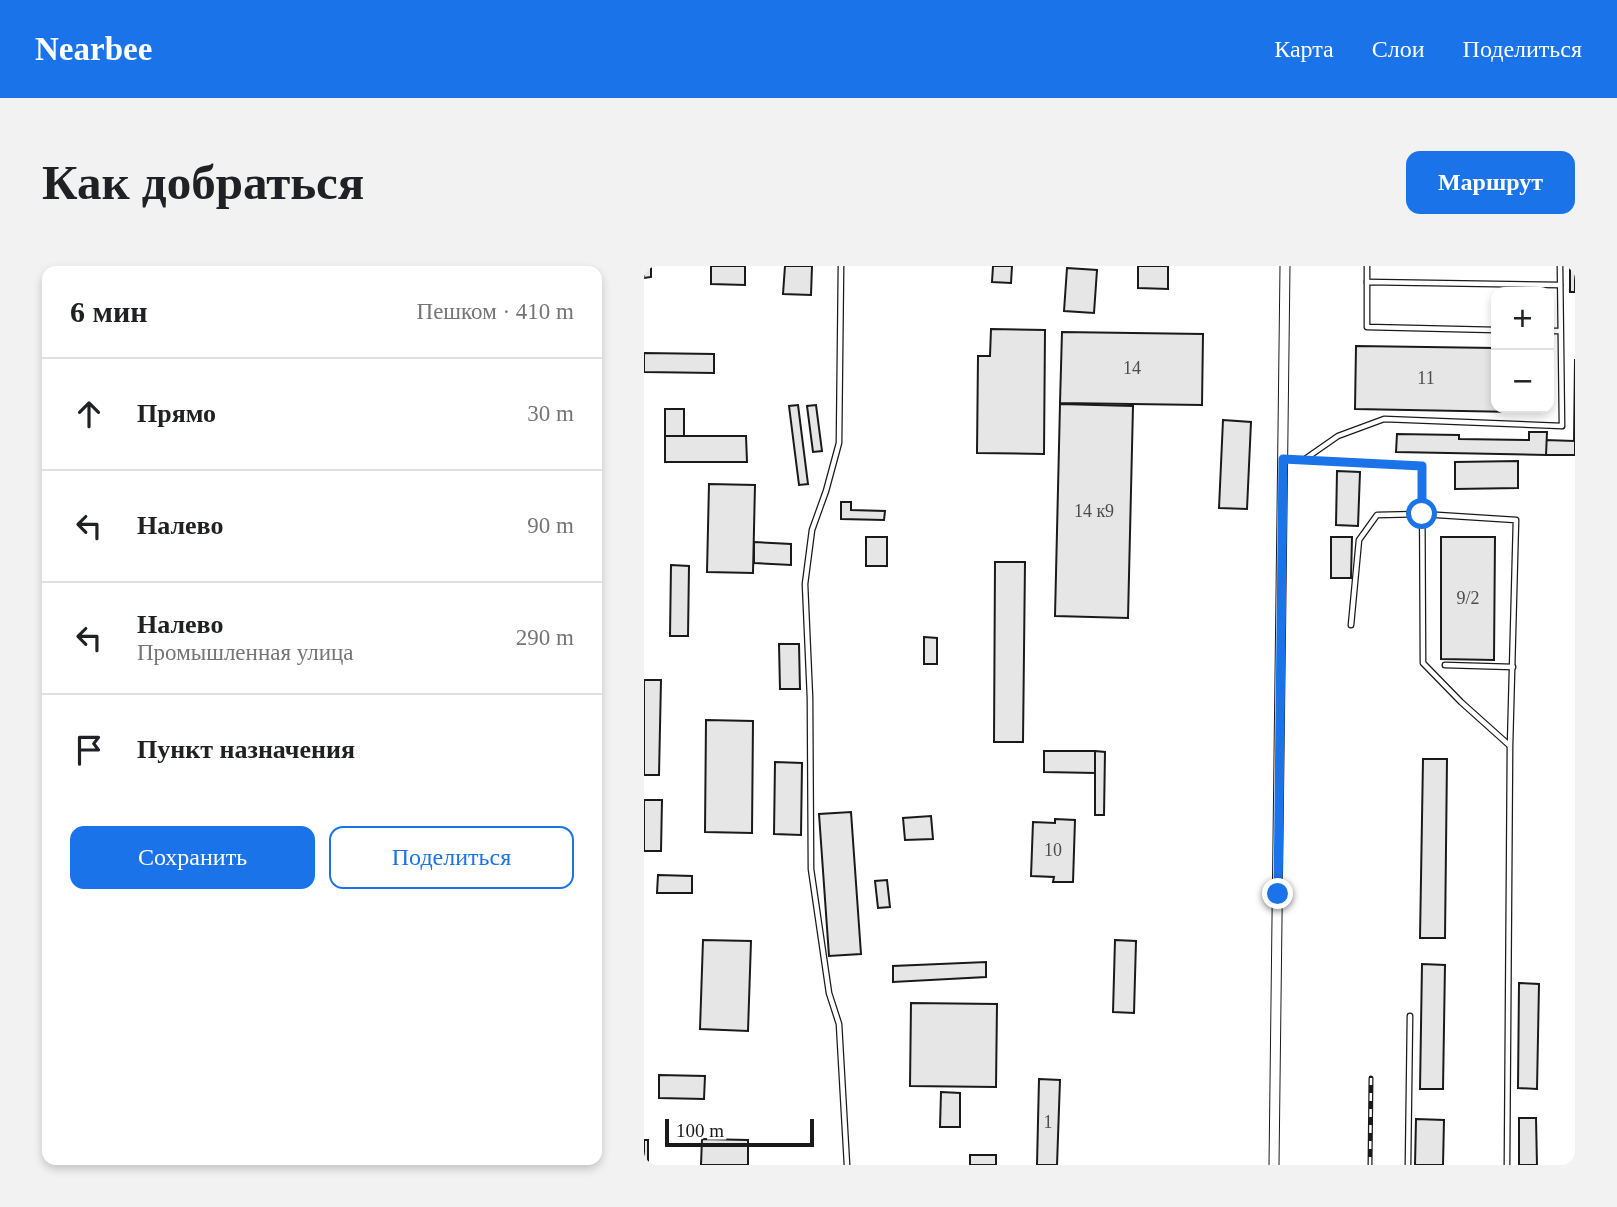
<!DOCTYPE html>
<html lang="ru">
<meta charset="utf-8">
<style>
body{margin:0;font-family:Georgia,serif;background:#f2f2f2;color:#202124}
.controls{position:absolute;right:21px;top:21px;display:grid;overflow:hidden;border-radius:14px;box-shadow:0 4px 10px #0003}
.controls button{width:63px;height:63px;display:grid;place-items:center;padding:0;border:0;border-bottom:2px solid #e0e0e0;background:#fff;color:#202124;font:35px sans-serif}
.scale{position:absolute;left:21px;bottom:18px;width:149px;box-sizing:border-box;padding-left:7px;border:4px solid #1a1a1a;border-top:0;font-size:19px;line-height:24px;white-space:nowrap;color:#1a1a1a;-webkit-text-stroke:5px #fff;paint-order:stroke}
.stop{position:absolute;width:21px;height:21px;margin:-16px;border:5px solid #1a73e8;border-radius:50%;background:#fff}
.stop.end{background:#1a73e8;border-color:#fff;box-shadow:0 2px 7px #0008}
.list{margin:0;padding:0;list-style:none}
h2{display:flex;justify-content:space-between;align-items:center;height:91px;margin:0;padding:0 28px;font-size:30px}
h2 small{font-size:23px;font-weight:400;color:#757577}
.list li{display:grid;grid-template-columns:46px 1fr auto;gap:21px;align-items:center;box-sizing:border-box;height:112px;padding:0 28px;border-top:2px solid #e0e0e0}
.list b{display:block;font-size:26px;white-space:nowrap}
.list p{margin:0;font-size:23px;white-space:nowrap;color:#757577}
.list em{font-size:23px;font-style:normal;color:#757577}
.actions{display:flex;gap:14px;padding:21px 28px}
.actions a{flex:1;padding:16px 0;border:2px solid #1a73e8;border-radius:14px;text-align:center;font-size:24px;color:#1a73e8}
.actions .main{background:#1a73e8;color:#fff}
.icon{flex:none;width:38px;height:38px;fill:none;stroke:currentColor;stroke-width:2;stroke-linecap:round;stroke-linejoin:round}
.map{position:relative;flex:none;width:931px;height:899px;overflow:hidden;border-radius:14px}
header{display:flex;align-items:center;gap:42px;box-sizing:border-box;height:98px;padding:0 35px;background:#1a73e8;color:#fff}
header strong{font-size:33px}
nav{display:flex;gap:38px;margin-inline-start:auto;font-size:24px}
.intro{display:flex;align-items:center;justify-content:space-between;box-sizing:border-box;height:168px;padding:0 42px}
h1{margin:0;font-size:49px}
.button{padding:18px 32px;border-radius:14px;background:#1a73e8;color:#fff;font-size:24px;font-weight:700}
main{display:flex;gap:42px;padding:0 42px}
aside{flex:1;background:#fff;border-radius:14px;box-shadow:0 4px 10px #0003}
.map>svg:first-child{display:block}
.building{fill:#e6e6e6;stroke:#1a1a1a;stroke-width:2}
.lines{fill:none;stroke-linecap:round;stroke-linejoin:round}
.lane-casing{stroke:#1a1a1a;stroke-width:7}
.street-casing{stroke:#1a1a1a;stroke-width:11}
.lane{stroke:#fff;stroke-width:4.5}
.street{stroke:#fff;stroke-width:9}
.rail-casing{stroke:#1a1a1a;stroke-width:5}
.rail{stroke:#fff;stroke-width:2.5;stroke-dasharray:8;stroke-linecap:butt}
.route{stroke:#1a73e8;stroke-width:9}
.labels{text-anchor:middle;stroke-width:5;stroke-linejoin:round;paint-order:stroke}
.number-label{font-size:18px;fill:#4d4d4d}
</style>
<header>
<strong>Nearbee</strong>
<nav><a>Карта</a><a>Слои</a><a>Поделиться</a></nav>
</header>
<div class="intro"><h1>Как добраться</h1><a class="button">Маршрут</a></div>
<main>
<aside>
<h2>6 мин<small>Пешком · 410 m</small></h2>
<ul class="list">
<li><svg class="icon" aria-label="ahead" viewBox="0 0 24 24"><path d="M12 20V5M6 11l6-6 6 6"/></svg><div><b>Прямо</b></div><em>30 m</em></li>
<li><svg class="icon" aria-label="left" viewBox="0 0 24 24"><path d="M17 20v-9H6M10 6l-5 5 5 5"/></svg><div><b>Налево</b></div><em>90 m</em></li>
<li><svg class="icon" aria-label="left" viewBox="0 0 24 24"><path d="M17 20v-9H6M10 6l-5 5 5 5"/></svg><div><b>Налево</b><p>Промышленная улица</p></div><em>290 m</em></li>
<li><svg class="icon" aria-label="arrive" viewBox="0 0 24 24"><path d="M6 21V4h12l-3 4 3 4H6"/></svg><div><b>Пункт назначения</b></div></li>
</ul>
<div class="actions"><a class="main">Сохранить</a><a>Поделиться</a></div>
</aside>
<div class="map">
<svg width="931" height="899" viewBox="0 0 931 899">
<rect width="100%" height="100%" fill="#fff"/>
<g class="building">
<polygon points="0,0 7,0 7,11 0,12"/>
<polygon points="67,0 101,0 101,19 67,18"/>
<polygon points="141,0 168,0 167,29 139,28"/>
<polygon points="349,0 368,0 367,17 348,16"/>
<polygon points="494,0 524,0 524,23 494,22"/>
<rect x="926" y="0" width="5" height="26"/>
<polygon points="423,2 453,4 450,47 420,45"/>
<polygon points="347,63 401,64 400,188 333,187 334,90 346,90"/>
<polygon points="418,66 559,68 558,139 416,137"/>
<polygon points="712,80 852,82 852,142 871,142 871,146 711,143"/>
<polygon points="0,87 70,88 70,107 0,106"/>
<polygon points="931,93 931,189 902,189 902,174 930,175"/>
<polygon points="416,138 489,140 484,352 411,350"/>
<polygon points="154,139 164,218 155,219 145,140"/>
<polygon points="172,139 178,185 169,186 163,140"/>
<rect x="21" y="143" width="19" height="27"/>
<polygon points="579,154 607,156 603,243 575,242"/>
<polygon points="885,166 903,166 902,189 752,186 753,168 815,169 815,173 885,174"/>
<polygon points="21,170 102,170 103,196 21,196"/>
<polygon points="874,195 874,222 811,223 811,196"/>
<polygon points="693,205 716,206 714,260 692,259"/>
<polygon points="65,218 111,219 109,307 63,306"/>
<polygon points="197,236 207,236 207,244 241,245 240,254 197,253"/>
<rect x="222" y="271" width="21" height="29"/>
<polygon points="687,271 708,271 707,312 687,312"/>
<polygon points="797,271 851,271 850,394 797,393"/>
<polygon points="110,276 147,278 147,299 110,297"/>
<polygon points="351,296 381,296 379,476 350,476"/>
<polygon points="27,299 45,300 44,370 26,370"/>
<polygon points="280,371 293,372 293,398 280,398"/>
<polygon points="135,378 155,378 156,423 136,423"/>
<polygon points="0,414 17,414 15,509 0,509"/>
<polygon points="62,454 109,455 108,567 61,566"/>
<polygon points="400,485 451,485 451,507 400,506"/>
<polygon points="451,485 461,486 460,549 451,549"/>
<polygon points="779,493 803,493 801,672 776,672"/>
<polygon points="131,496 158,497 157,569 130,568"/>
<polygon points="0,534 18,534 17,585 0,585"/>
<polygon points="207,546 217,688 185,690 175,548"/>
<polygon points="287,550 289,573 261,574 259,552"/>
<polygon points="411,553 431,554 429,616 409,616 410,611 387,610 389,556 411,557"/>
<polygon points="14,609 48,610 48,627 13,627"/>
<polygon points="243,614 246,641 234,642 231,615"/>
<polygon points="59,674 107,675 104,765 56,763"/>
<polygon points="471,674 492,675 490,747 469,746"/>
<polygon points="342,696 342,711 249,716 249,700"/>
<polygon points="778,698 801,699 799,823 776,823"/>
<polygon points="875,717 895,718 893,823 874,822"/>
<polygon points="267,737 353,738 352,821 266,820"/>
<polygon points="15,809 61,810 60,833 15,832"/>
<polygon points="395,813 416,814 413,899 393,899"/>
<polygon points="297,826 316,827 316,861 296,861"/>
<polygon points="875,852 892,852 893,899 875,899"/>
<polygon points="772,853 800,854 799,899 771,899"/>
<polygon points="58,873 104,874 104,899 57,899"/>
<rect x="0" y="874" width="4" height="25"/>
<rect x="326" y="889" width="26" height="10"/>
</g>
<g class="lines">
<g class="lane-casing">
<g id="lane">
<polyline points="197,0 195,177 182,225 168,264 161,318 166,432 167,603 185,727 195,758 203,899"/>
<polyline points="723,0 723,16"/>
<polyline points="852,64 723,61 723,16 916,19"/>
<polyline points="905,65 916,65"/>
<polyline points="639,193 778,200 779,397 817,436 865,479"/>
<polyline points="661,193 694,170 740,153 918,160 916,0"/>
<polyline points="707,359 715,274 733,249 778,248 872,254 866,480 863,899"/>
<polyline points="801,399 869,401"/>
<polyline points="764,899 766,750"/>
</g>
</g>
<g class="street-casing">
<polyline id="street" points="630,899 641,0"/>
</g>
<use href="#lane" class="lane"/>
<use href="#street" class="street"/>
<g class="rail-casing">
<polyline id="rail" points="726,899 727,812"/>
</g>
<use href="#rail" class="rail"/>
</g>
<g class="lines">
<polyline class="route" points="634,628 639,193 778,200 778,248"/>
</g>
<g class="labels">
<g class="number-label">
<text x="488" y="108">14</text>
<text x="782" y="118">11</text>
<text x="450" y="251">14 к9</text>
<text x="824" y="338">9/2</text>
<text x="409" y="590">10</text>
<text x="404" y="862">1</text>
</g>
</g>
</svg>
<div class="controls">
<button>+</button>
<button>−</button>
</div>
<div class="scale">100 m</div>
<div class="stop" style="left:778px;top:248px"></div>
<div class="stop end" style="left:634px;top:628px"></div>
</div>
</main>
